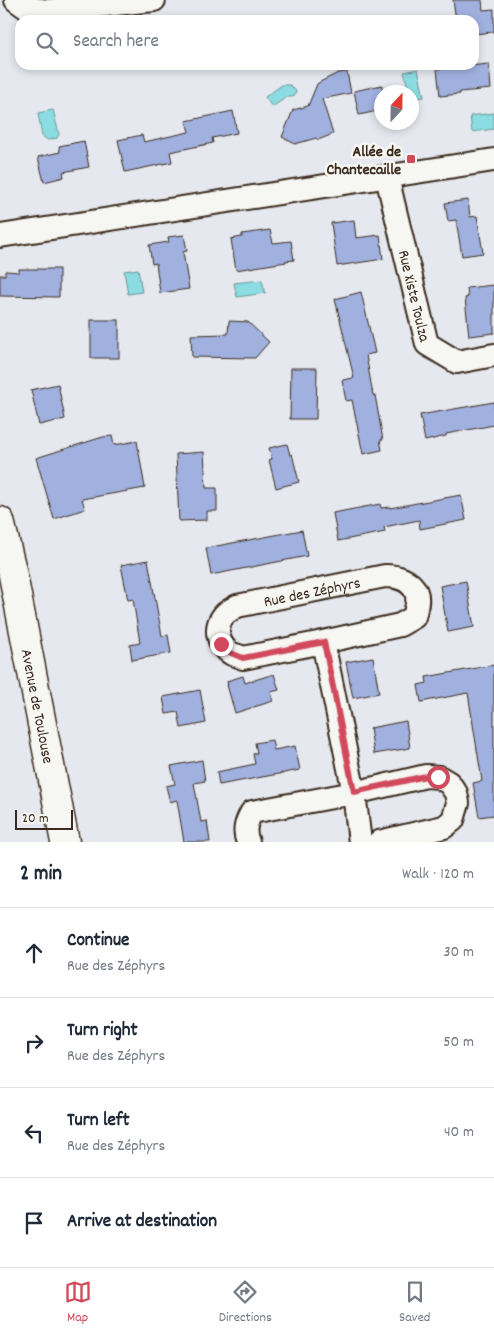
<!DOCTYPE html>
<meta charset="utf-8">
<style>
body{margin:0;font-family:Dekko,sans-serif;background:#f6f6f7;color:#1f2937}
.compass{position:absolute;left:374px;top:85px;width:45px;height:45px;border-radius:50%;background:#fff;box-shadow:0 2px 8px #0003;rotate:22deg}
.scale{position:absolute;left:15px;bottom:12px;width:58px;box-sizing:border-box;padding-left:5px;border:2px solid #3b2a1e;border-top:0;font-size:14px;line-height:18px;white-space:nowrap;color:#3b2a1e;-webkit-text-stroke:4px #f6f6f2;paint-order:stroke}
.stop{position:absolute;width:15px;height:15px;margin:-11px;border:4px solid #d1495b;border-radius:50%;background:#fff}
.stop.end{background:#d1495b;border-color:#fff;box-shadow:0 1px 5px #0008}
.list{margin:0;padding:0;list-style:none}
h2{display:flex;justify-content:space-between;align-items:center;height:65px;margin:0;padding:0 20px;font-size:21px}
h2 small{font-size:16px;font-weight:400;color:#747a83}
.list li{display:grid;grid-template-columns:32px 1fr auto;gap:15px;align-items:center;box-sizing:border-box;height:90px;padding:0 20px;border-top:1px solid #e0e1e3}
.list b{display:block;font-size:19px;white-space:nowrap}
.list p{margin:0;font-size:16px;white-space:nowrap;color:#747a83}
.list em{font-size:16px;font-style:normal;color:#747a83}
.icon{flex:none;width:28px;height:28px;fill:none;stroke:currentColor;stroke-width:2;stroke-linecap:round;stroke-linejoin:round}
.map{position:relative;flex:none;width:494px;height:842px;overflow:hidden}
.search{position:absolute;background:#fff;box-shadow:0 2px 8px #0003;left:15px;right:15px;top:15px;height:55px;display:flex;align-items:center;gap:12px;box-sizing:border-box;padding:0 18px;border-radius:15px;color:#747a83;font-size:19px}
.sheet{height:425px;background:#fff}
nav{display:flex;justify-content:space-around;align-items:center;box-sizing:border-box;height:70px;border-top:1px solid #e0e1e3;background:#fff;font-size:14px;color:#747a83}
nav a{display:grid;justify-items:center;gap:2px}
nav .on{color:#d1495b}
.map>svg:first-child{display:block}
.water{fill:#8bdde3;stroke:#6b9594}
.building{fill:#a0b1e0;stroke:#3b2a1e}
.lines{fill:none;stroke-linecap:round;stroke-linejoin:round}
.street-casing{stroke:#3b2a1e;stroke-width:26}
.secondary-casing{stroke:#3b2a1e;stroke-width:31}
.street{stroke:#f6f6f2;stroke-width:22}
.secondary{stroke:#f6f6f2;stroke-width:28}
.route{stroke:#d1495b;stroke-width:6}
.poi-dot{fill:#d1495b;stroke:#f6f6f2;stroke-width:2}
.labels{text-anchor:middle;stroke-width:5;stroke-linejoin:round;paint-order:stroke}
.poi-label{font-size:16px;font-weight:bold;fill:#3b2a1e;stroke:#f6f6f2;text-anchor:end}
.street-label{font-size:16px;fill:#3b2a1e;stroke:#f6f6f2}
</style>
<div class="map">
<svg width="494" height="842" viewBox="0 0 494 842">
<rect width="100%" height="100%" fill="#e5e8ee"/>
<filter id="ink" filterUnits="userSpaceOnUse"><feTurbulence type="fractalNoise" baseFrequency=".02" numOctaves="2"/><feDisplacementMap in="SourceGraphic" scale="10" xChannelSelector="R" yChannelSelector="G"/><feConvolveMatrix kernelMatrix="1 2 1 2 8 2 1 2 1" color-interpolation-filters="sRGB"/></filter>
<g filter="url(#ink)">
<g class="water">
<polygon points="418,69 424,97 412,99 412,92 409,92 404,72"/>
<polygon points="282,85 290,85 296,91 295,95 292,97 287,97 272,107 265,97"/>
<polygon points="53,110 59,134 57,138 48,140 42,136 38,113"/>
<polygon points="494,113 494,129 472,132 470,116"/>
<polygon points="138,269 142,292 128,294 124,271"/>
<polygon points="262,280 265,293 237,297 234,283"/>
</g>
<g class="building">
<polygon points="453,0 482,0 483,10 494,9 494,32 474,34 474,20 456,20"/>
<polygon points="489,64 491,89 460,92 460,94 440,96 437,69"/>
<polygon points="347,72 351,93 322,99 333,134 318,140 316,138 295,144 282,137 293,110 308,106 317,84 320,82 338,73"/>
<polygon points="382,85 382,110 359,115 354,91"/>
<polygon points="233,111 237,133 212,138 213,143 170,152 172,162 125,172 118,140 142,135 144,142 189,132 186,121"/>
<polygon points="84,141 89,167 63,172 64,177 44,182 38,157 60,152 59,146"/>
<polygon points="468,200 470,217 477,216 483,253 462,256 456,220 448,221 445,203"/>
<polygon points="354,220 356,238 380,235 383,259 337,266 331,223"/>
<polygon points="270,230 273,243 291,241 294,260 285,261 286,262 236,270 231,239 242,237 242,234"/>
<polygon points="184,235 187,251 183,252 189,289 160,293 156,263 152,264 149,245 169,242 168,237"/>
<polygon points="19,269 59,269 59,297 0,296 0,275 5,275 5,271 19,272"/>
<polygon points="494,285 494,333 469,336 465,298 468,297 467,288"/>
<polygon points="361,292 375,353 366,355 373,395 375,395 383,440 380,440 382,450 363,454 352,400 346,401 342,380 354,378 335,299"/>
<rect x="91" y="320" width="28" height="38"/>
<polygon points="229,321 248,322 269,342 255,358 192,357 191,335 228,334"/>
<polygon points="291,368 317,368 316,419 290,419"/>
<polygon points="58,384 65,419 39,425 31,390"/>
<polygon points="494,402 494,425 446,434 446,436 425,441 420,415"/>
<polygon points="112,436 114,445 137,441 145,488 82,499 85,509 54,519 36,458 103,437"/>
<polygon points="287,444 290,455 292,454 299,482 276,488 269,460 272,459 269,448"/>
<polygon points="204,452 206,488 217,488 217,511 207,511 207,520 179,521 176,454"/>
<polygon points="461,495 466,520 420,529 419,520 384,527 385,532 338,541 333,513 380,504 381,508 390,507 390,508"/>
<polygon points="302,530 307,556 211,575 206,548"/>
<polygon points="148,560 162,636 168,635 171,653 132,660 130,645 140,643 133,599 128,600 121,565"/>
<polygon points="466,581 474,627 448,632 440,586"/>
<polygon points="373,657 379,693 353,698 346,662"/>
<polygon points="494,665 494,815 479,817 473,783 482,781 468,693 421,702 418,685 427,683 426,677"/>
<polygon points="274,674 279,690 271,692 273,701 235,713 227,685 228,685 227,681 243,676 245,683"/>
<polygon points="200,690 206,723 181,728 178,712 166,714 163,697"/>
<polygon points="406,721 410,748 374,754 370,728"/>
<polygon points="272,740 274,750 295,746 300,770 219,785 217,772 255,764 253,754 257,753 255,743"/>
<polygon points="202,760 205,781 194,783 201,822 207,821 210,842 184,842 177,800 170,802 166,786 175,784 171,766"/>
</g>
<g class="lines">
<g class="street-casing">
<g id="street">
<polyline points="16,0 27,8 47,11 154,0"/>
<path id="s1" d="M387,177L427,344L457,362L494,355"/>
<polyline points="0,236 494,160"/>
<path id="s2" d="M323,642L243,658C240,656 235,655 232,654C218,646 213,628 224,615C227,611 233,609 237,606L385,576C397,576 411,580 416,592C419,599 416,610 414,617L400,625L323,642L354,793L360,842"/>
<path d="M248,842C243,831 246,822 252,812L354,793L426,776L439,777L449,783L456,793L458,803L453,820L444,827L379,842"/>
</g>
</g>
<g class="secondary-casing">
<g id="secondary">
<path id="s3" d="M0,521L12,570L65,842"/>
</g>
</g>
<use href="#street" class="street"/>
<use href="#secondary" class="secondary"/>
</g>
</g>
<g class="lines" filter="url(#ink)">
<polyline class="route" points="221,644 231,653 243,658 324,642 354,792 426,776 438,777"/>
</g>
<rect class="poi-dot" x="406" y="154" width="10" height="10" rx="2.5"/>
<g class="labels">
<g class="poi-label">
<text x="401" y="156">Allée de<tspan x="401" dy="18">Chantecaille</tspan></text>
</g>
<g class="street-label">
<text dy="6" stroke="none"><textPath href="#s1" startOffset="122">Rue Xiste Toulza</textPath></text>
<text dy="6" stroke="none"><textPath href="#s2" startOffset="231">Rue des Zéphyrs</textPath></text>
<text dy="6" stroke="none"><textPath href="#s3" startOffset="189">Avenue de Toulouse</textPath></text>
</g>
</g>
</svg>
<svg class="compass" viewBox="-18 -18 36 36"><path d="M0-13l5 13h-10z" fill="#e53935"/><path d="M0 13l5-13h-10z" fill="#747a83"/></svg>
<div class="scale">20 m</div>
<div class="stop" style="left:438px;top:777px"></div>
<div class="stop end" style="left:221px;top:644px"></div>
<div class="search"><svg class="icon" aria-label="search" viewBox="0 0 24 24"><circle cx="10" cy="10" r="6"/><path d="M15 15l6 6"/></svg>Search here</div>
</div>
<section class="sheet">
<h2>2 min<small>Walk · 120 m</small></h2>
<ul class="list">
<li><svg class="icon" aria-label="ahead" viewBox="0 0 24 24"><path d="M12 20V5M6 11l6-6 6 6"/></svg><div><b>Continue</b><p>Rue des Zéphyrs</p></div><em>30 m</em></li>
<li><svg class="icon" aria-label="right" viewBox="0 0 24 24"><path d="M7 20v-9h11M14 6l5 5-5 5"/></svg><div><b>Turn right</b><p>Rue des Zéphyrs</p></div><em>50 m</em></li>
<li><svg class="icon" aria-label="left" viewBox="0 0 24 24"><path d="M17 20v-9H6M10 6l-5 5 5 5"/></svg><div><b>Turn left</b><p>Rue des Zéphyrs</p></div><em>40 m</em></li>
<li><svg class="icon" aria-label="arrive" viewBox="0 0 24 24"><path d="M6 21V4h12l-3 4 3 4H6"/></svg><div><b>Arrive at destination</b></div></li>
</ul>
</section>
<nav>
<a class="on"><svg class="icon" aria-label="map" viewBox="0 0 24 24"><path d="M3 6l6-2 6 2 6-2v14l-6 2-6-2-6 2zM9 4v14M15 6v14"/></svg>Map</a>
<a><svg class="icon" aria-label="directions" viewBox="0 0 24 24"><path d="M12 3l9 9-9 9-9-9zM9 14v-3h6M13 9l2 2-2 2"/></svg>Directions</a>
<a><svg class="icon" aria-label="saved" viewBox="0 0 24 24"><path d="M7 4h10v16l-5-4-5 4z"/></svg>Saved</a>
</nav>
